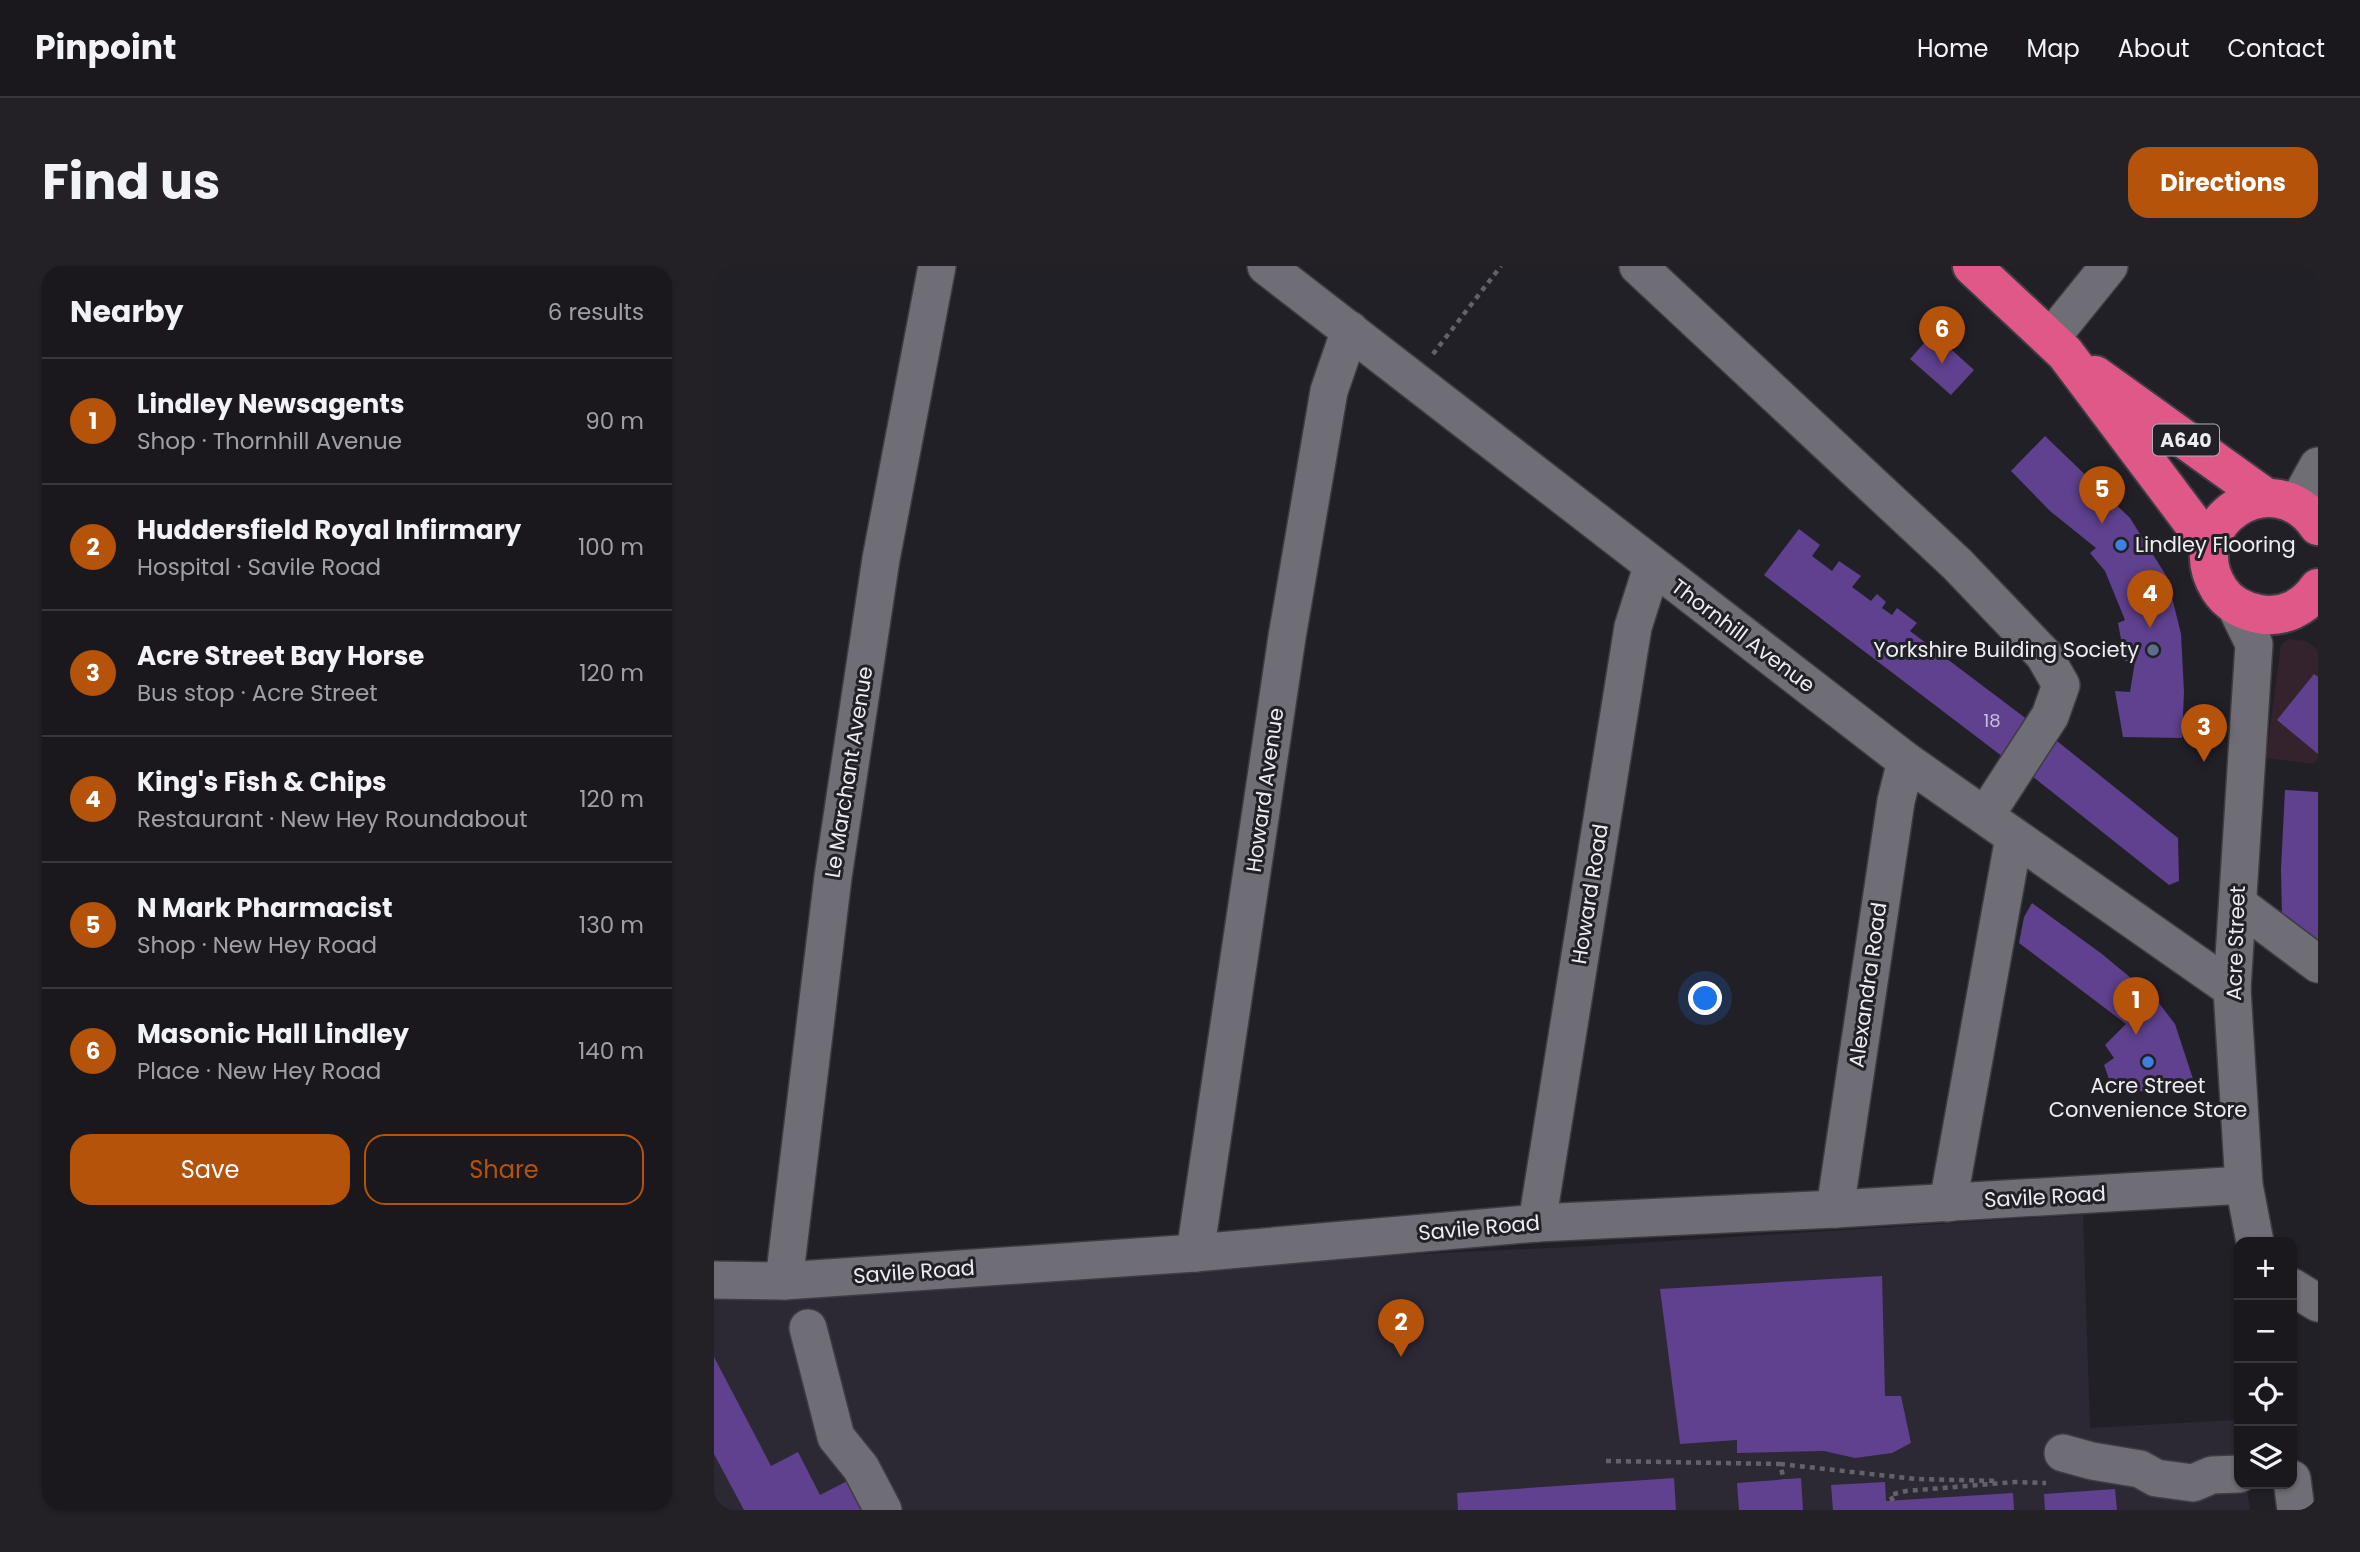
<!DOCTYPE html>
<meta charset="utf-8">
<style>
body{margin:0;font-family:Poppins,sans-serif;background:#232126;color:#f1f3f6}
.controls{position:absolute;right:21px;bottom:21px;display:grid;overflow:hidden;border-radius:14px;box-shadow:0 2px 5px #0004}
.controls button{width:63px;height:63px;display:grid;place-items:center;padding:0;border:0;border-bottom:2px solid #38373b;background:#1a181d;color:#f1f3f6;font:35px sans-serif}
.you{position:absolute;left:992px;top:733px;width:24px;height:24px;margin:-18px;border:5px solid #fff;border-radius:50%;background:#1a73e8;box-shadow:0 0 0 10px #1a73e833}
.badge{display:grid;place-items:center;width:46px;height:46px;border-radius:50%;background:#b45309;color:#fff;font-size:23px;font-weight:700}
.pin{position:absolute;translate:-50% -58px;filter:drop-shadow(0 2px 4px #0008)}
.pin::after{content:'';position:absolute;top:37px;width:24px;height:21px;background:inherit;clip-path:polygon(0 0,100% 0,50% 100%)}
.list{margin:0;padding:0;list-style:none}
h2{display:flex;justify-content:space-between;align-items:center;height:91px;margin:0;padding:0 28px;font-size:30px}
h2 small{font-size:23px;font-weight:400;color:#9fa0a4}
.list li{display:grid;grid-template-columns:46px 1fr auto;gap:21px;align-items:center;box-sizing:border-box;height:126px;padding:0 28px;border-top:2px solid #38373b}
.list b{display:block;font-size:26px;white-space:nowrap}
.list p{margin:0;font-size:23px;white-space:nowrap;color:#9fa0a4}
.list em{font-size:23px;font-style:normal;color:#9fa0a4}
.actions{display:flex;gap:14px;padding:21px 28px}
.actions a{flex:1;padding:16px 0;border:2px solid #b45309;border-radius:21px;text-align:center;font-size:24px;color:#b45309}
.actions .main{background:#b45309;color:#fff}
.icon{flex:none;width:38px;height:38px;fill:none;stroke:currentColor;stroke-width:2;stroke-linecap:round;stroke-linejoin:round}
.map{position:relative;flex:none;width:1604px;height:1244px;overflow:hidden;border-radius:21px}
header{display:flex;align-items:center;gap:42px;box-sizing:border-box;height:98px;padding:0 35px;background:#1a181d;border-bottom:2px solid #38373b}
header strong{font-size:33px}
nav{display:flex;gap:38px;margin-inline-start:auto;font-size:24px}
.intro{display:flex;align-items:center;justify-content:space-between;box-sizing:border-box;height:168px;padding:0 42px}
h1{margin:0;font-size:49px}
.button{padding:18px 32px;border-radius:21px;background:#b45309;color:#fff;font-size:24px;font-weight:700}
main{display:flex;gap:42px;padding:0 42px}
aside{flex:1;background:#1a181d;border-radius:21px;box-shadow:0 2px 5px #0004}
.map>svg:first-child{display:block}
.commercial{fill:#34232c}
.built{fill:#2c2935}
.building{fill:#5f418f}
.lines{fill:none;stroke-linecap:round;stroke-linejoin:round}
.minor-casing{stroke:#3e3c42;stroke-width:40}
.highway-casing{stroke:#3e3c42;stroke-width:42}
.path{stroke:#646269;stroke-width:4.5;stroke-dasharray:5 5;stroke-linecap:butt}
.minor{stroke:#6f6d75;stroke-width:37}
.highway{stroke:#e05888;stroke-width:38}
.shop-dot{fill:#3f7fe0;stroke:#222027;stroke-width:2.5}
.service-dot{fill:#5c6f8a;stroke:#222027;stroke-width:2.5}
.labels{text-anchor:middle;stroke-width:6;stroke-linejoin:round;paint-order:stroke}
.number-label{font-size:18px;fill:#cac1d8}
.shield{fill:#222027;stroke:#b0afb4;stroke-width:2}
.shield-label{font-size:19px;font-weight:bold;fill:#edecf1}
.poi-label{font-size:21px;fill:#edecf1;stroke:#222027;text-anchor:start}
.street-label{font-size:21px;fill:#edecf1;stroke:#222027}
</style>
<header>
<strong>Pinpoint</strong>
<nav><a>Home</a><a>Map</a><a>About</a><a>Contact</a></nav>
</header>
<div class="intro"><h1>Find us</h1><a class="button">Directions</a></div>
<main>
<aside>
<h2>Nearby<small>6 results</small></h2>
<ul class="list">
<li><span class="badge">1</span><div><b>Lindley Newsagents</b><p>Shop · Thornhill Avenue</p></div><em>90 m</em></li>
<li><span class="badge">2</span><div><b>Huddersfield Royal Infirmary</b><p>Hospital · Savile Road</p></div><em>100 m</em></li>
<li><span class="badge">3</span><div><b>Acre Street Bay Horse</b><p>Bus stop · Acre Street</p></div><em>120 m</em></li>
<li><span class="badge">4</span><div><b>King's Fish &amp; Chips</b><p>Restaurant · New Hey Roundabout</p></div><em>120 m</em></li>
<li><span class="badge">5</span><div><b>N Mark Pharmacist</b><p>Shop · New Hey Road</p></div><em>130 m</em></li>
<li><span class="badge">6</span><div><b>Masonic Hall Lindley</b><p>Place · New Hey Road</p></div><em>140 m</em></li>
</ul>
<div class="actions"><a class="main">Save</a><a>Share</a></div>
</aside>
<div class="map">
<svg width="1604" height="1244" viewBox="0 0 1604 1244">
<rect width="100%" height="100%" fill="#222027"/>
<polygon class="commercial" points="1575,373 1592,375 1604,384 1604,492 1599,498 1552,492 1567,379"/>
<polygon class="built" points="1369,949 1376,1162 1522,1154 1525,1176 1525,1218 1532,1218 1536,1244 0,1244 0,1028 497,998 877,980"/>
<g class="building">
<polygon points="1219,67 1260,104 1237,129 1196,93"/>
<polygon points="1331,170 1416,252 1453,311 1467,368 1470,426 1468,472 1409,471 1401,425 1416,426 1421,395 1411,395 1404,357 1411,354 1391,305 1376,287 1382,282 1336,245 1297,205"/>
<polygon points="1085,263 1106,279 1098,290 1118,305 1125,295 1147,310 1138,321 1157,335 1163,328 1172,336 1168,342 1178,349 1183,342 1203,357 1196,365 1322,460 1297,497 1050,309"/>
<polygon points="1600,408 1604,411 1604,488 1563,454"/>
<polygon points="1338,471 1464,572 1465,615 1455,619 1313,506"/>
<polygon points="1571,524 1604,526 1604,679 1568,652 1567,603"/>
<polygon points="1318,637 1388,688 1441,732 1461,758 1479,813 1429,825 1400,827 1390,799 1400,792 1391,779 1412,758 1305,677 1310,651"/>
<polygon points="1168,1010 1171,1130 1187,1130 1197,1177 1178,1187 1141,1192 1110,1185 1023,1187 1023,1174 966,1178 946,1023"/>
<polygon points="0,1091 57,1200 84,1186 106,1229 143,1210 160,1244 30,1244 0,1188"/>
<polygon points="960,1212 962,1244 744,1244 743,1227"/>
<polygon points="1087,1212 1089,1244 1025,1244 1023,1217"/>
<polygon points="1171,1216 1172,1235 1299,1227 1300,1244 1119,1244 1117,1219"/>
<polygon points="1401,1223 1403,1244 1331,1244 1330,1228"/>
</g>
<g class="lines">
<g class="minor-casing">
<g id="minor">
<polyline points="552,0 1192,495 1518,723"/>
<polyline points="924,0 1243,298 1330,389 1347,419 1336,450 1271,550"/>
<polyline points="1336,73 1395,0"/>
<polyline points="1583,238 1604,200"/>
<polyline points="1521,339 1540,378 1518,723 1530,919 1541,976"/>
<polyline points="1524,638 1604,698"/>
<polyline points="1234,937 1300,571"/>
<polyline points="1121,943 1182,535 1192,495"/>
<polyline points="823,957 919,361 938,301"/>
<polyline points="481,987 573,371 615,125 636,64"/>
<polyline points="0,1014 70,1015 481,987 823,957 1121,943 1530,919"/>
<polyline points="70,1015 119,611 167,293 223,0"/>
<polyline points="1578,1021 1604,1037"/>
<polyline points="94,1062 122,1171 147,1202 169,1244"/>
<polyline points="1349,1187 1378,1195 1426,1203 1442,1212 1479,1217 1498,1209 1525,1208"/>
<polyline points="1578,1213 1582,1244"/>
</g>
</g>
<g class="highway-casing">
<g id="highway">
<polyline points="1258,0 1351,87 1496,280"/>
<polyline points="1381,109 1551,231"/>
<path d="M1604,260C1559,194 1464,257 1505,323C1514,337 1529,345 1545,348C1569,353 1591,341 1604,322"/>
</g>
</g>
<g class="path">
<polyline points="719,88 787,0"/>
<polyline points="892,1195 1066,1198 1070,1214"/>
<polyline points="1066,1198 1202,1213 1283,1215"/>
<polyline points="1179,1235 1176,1229 1192,1225 1301,1216 1332,1217"/>
</g>
<use href="#minor" class="minor"/>
<use href="#highway" class="highway"/>
</g>
<g class="shop-dot">
<circle cx="1407" cy="279" r="7"/>
<circle cx="1434" cy="796" r="7"/>
</g>
<circle class="service-dot" cx="1439" cy="384" r="7"/>
<g class="labels">
<g class="number-label">
<text x="1278" y="461">18</text>
</g>
<rect class="shield" x="1439" y="158.5" width="66" height="31" rx="5"/>
<g class="shield-label">
<text x="1472" y="181">A640</text>
</g>
<g class="poi-label">
<text x="1421" y="286">Lindley Flooring</text>
<text x="1425" y="391" text-anchor="end">Yorkshire Building Society</text>
<text x="1434" y="827" text-anchor="middle">Acre Street<tspan x="1434" dy="24">Convenience Store</tspan></text>
</g>
<g class="street-label">
<text transform="translate(1029 370) rotate(37)" y="7">Thornhill Avenue</text>
<text transform="translate(135 506) rotate(-81)" y="7">Le Marchant Avenue</text>
<text transform="translate(551 524) rotate(-82)" y="7">Howard Avenue</text>
<text transform="translate(876 628) rotate(-81)" y="7">Howard Road</text>
<text transform="translate(1522 677) rotate(-88)" y="7">Acre Street</text>
<text transform="translate(1154 719) rotate(-82)" y="7">Alexandra Road</text>
<text transform="translate(1331 931) rotate(-3)" y="7">Savile Road</text>
<text transform="translate(765 962) rotate(-5)" y="7">Savile Road</text>
<text transform="translate(200 1006) rotate(-4)" y="7">Savile Road</text>
</g>
</g>
</svg>
<div class="controls">
<button>+</button>
<button>−</button>
<button><svg class="icon" aria-label="locate" viewBox="0 0 24 24"><circle cx="12" cy="12" r="6"/><path d="M12 2v4M12 18v4M2 12h4M18 12h4"/></svg></button>
<button><svg class="icon" aria-label="layers" viewBox="0 0 24 24"><path d="M12 4l9 5-9 5-9-5zM3 14l9 5 9-5"/></svg></button>
</div>
<div class="you"></div>
<div class="pin badge" style="left:1422px;top:769px">1</div>
<div class="pin badge" style="left:687px;top:1091px">2</div>
<div class="pin badge" style="left:1490px;top:496px">3</div>
<div class="pin badge" style="left:1436px;top:362px">4</div>
<div class="pin badge" style="left:1388px;top:258px">5</div>
<div class="pin badge" style="left:1228px;top:98px">6</div>
</div>
</main>
